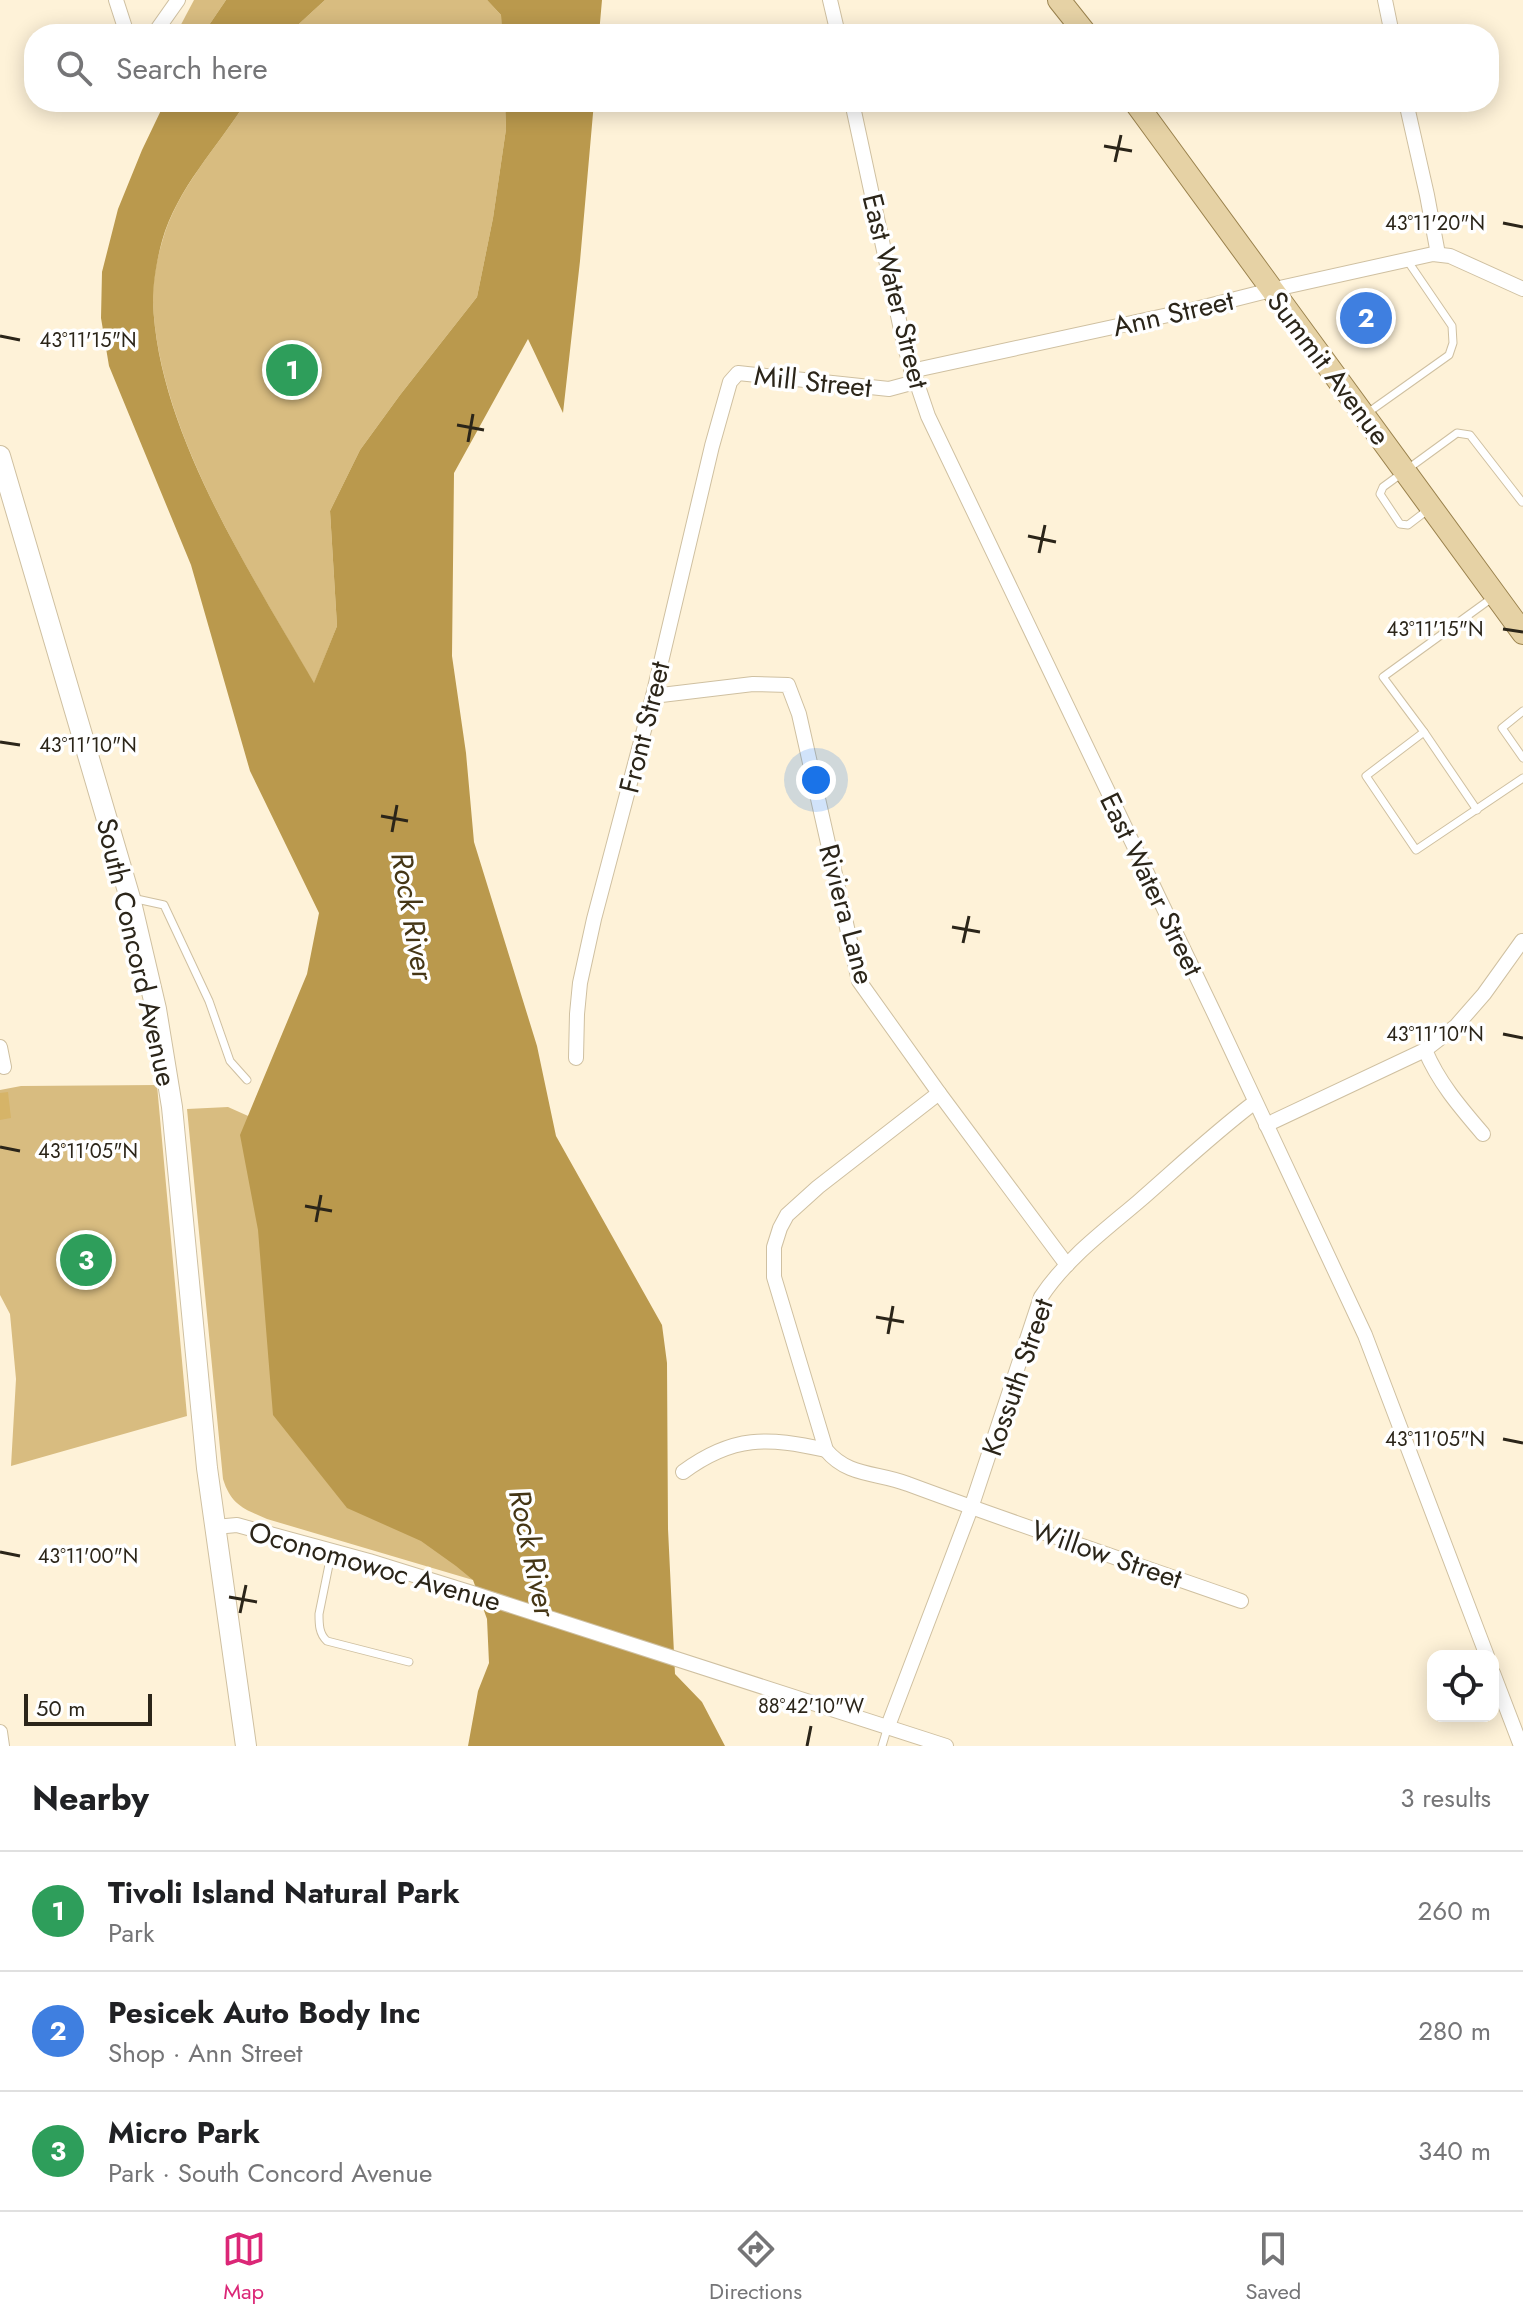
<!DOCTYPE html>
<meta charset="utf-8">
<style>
body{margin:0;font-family:Jost,sans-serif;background:#f6f6f6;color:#202124}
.controls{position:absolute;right:24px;bottom:24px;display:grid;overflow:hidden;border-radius:16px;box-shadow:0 4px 20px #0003}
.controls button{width:72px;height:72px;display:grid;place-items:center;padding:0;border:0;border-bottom:2px solid #e0e0e0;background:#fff;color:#202124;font:40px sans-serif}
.scale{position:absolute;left:24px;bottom:20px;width:128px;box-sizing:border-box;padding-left:8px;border:4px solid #2b2519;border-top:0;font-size:22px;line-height:28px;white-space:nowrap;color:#2b2519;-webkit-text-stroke:6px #fff;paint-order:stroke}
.you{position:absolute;left:816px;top:780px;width:28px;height:28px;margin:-20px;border:6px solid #fff;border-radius:50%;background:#1a73e8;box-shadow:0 0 0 12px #1a73e833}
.badge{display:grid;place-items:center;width:52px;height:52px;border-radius:50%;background:#db2777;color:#fff;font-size:26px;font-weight:700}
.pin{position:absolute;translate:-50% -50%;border:4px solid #fff;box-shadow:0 2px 8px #0006}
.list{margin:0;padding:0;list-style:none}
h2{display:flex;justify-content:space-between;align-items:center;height:104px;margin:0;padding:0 32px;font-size:34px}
h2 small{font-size:26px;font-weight:400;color:#757577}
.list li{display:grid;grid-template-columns:52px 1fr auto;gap:24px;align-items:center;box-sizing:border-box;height:120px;padding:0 32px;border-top:2px solid #e0e0e0}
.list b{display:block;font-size:30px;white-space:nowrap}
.list p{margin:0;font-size:26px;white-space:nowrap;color:#757577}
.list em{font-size:26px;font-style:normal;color:#757577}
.icon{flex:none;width:44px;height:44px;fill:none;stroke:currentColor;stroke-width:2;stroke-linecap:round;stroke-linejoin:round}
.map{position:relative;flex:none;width:1523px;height:1746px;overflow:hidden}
.search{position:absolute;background:#fff;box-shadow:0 4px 20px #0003;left:24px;right:24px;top:24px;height:88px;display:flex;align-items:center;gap:20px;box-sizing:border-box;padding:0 28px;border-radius:32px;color:#757577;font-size:30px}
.sheet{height:464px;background:#fff}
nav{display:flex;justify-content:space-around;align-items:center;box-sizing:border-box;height:112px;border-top:2px solid #e0e0e0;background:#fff;font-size:22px;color:#757577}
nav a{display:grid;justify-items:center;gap:4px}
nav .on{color:#db2777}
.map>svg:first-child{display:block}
.green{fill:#d8bc80}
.water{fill:#ba994d}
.building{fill:#d6b468}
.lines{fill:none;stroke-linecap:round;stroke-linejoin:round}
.lane-casing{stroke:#cfc0a1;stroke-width:9}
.street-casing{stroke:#cfc0a1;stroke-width:16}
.secondary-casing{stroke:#cfc0a1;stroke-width:22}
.primary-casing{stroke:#9a824d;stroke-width:24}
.lane{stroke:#fff;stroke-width:7}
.street{stroke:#fff;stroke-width:14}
.secondary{stroke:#fff;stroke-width:20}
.primary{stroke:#e6d2a5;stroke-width:22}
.ticks{fill:none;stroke:#2b2519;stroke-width:3}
.labels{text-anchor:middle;stroke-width:7;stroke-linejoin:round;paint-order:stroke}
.street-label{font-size:28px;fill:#2b2519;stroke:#fff}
.water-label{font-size:30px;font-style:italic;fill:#453615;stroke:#fff}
.ticks-label{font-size:20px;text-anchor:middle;fill:#2b2519;stroke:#fff;stroke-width:7;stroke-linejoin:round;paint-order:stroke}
</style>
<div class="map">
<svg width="1523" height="1746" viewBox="0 0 1523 1746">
<rect width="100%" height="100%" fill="#fef2d8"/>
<g class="green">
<polygon points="194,0 226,0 203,34 176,34"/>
<polygon points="325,0 487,0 501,15 502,34 288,34"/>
<path d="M246,102H505L506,129L493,218L477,297L400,395L360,450L330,511L337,626L314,684C251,573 158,432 153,302C152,283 157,259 162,242C177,188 217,148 246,102Z"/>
<polygon points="157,1085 187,1416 11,1466 16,1379 10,1314 0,1295 0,1090 21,1086"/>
<path d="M228,1107L266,1124L473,1580L267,1519C244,1509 231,1505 223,1479L187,1109Z"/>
</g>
<g class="water">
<polygon points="226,0 325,0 288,34 203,34"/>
<polygon points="487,0 602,0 599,34 502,34 501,15"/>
<path d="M165,102H246C217,148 177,188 162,241C157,259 153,283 153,301C157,431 251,573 314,683L337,626L330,511L360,450L400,395L477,297L493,218L506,129L505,102H594L580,261L563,413L528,339L454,473L452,656L466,753L474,842L537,1046L556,1136L662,1325L667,1363L668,1529L675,1674L702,1702L725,1746H468L478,1691L489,1663L487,1619L473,1580L456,1566L421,1541L347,1508L273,1415L258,1230L240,1135L307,974L319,913L250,771L191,565L109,366L101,318L102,272L118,209L142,150Z"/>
</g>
<polygon class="building" points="8,1092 11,1118 0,1120 0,1093"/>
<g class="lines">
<g class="lane-casing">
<g id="lane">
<polyline points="1366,414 1449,355 1453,343 1452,326 1407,260"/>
<polyline points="1429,509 1408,525 1400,524 1380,494 1383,487 1457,433 1470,435 1522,502"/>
<polyline points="1523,711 1502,728 1523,758"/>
<polyline points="1424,732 1366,776 1416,850 1523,778"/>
<polyline points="1477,810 1424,732 1383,677 1492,598"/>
<polyline points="132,898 164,905 209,1001 230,1061 247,1080"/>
<path d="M332,1550L319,1614C319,1624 319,1634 327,1641L409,1662"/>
<polyline points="882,1746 888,1726"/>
</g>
</g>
<g class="street-casing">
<g id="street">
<polyline points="116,0 127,34"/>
<polyline points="830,0 838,34"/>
<polyline points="1385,0 1392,34"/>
<polyline points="154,34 178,0"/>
<polyline points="852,102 905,348 928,416 1215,1015 1365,1335 1487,1656"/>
<polyline points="1406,102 1427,195 1438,254"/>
<polyline points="911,371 1196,309 1271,290 1433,254 1450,256 1523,289"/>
<polyline points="653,696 753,684 788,685 799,714 859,981 939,1093 1067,1265"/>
<polyline points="0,1047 4,1067"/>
<path d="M1425,1050C1439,1083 1460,1107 1483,1134"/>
<polyline points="576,1058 577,1014 580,983 594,919 653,696 712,446 730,382 738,373 889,389 915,382"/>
<path d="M939,1093L818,1187L787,1215L780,1228L774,1247V1277L826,1450C848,1477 878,1472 908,1484C1018,1525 1130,1562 1241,1601"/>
<polyline points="1266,1125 1425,1050 1456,1026 1484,994 1522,941"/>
<path d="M683,1472C733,1435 768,1437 826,1450"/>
<polyline points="215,1527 237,1525 369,1561 472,1593 946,1746"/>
<polyline points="1493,1673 1521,1746"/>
<path d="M888,1726L971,1508L1041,1297C1066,1259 1104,1231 1138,1202C1177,1168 1214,1133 1255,1102"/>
<polyline points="0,1732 2,1746"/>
</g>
</g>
<g class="secondary-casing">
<polyline id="secondary" points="0,456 130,898 156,1009 172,1107 207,1468 246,1746"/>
</g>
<g class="primary-casing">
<g id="primary">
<polyline points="1059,0 1086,34"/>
<polyline points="1135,102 1523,633"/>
</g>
</g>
<use href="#lane" class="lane"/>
<use href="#street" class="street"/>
<use href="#secondary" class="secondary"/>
<use href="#primary" class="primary"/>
</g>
<path class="ticks" d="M1104,146L1132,151M1115,162L1121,135M1503,223L1523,227M0,336L20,340M457,425L484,430M468,442L473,414M1028,536L1056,542M1039,553L1045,525M1503,629L1523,632M0,742L20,745M381,816L408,821M392,832L397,805M952,927L980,932M963,943L969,916M1503,1034L1523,1038M0,1147L20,1151M305,1206L332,1211M316,1222L321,1195M876,1317L904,1322M888,1334L893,1306M1503,1439L1523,1443M0,1552L20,1556M229,1597L257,1602M240,1613L246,1585M807,1746L811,1726"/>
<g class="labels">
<g class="street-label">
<text transform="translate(896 291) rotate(76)" y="10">East Water Street</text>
<text transform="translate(1173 313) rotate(-13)" y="10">Ann Street</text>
<text transform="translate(1329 368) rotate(53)" y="10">Summit Avenue</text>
<text transform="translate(813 381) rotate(6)" y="10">Mill Street</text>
<text transform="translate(644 727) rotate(-76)" y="10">Front Street</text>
<text transform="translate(1152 884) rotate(64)" y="10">East Water Street</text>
<text transform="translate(847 914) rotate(75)" y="10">Riviera Lane</text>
<text transform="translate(137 952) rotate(77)" y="10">South Concord Avenue</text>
<text transform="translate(1017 1377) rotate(-71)" y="10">Kossuth Street</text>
<text transform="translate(1107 1554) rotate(19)" y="10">Willow Street</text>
<text transform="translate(375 1566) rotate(16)" y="10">Oconomowoc Avenue</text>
</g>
<g class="water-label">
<text transform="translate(412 916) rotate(80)" y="10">Rock River</text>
<text transform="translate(532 1553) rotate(78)" y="10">Rock River</text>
</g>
</g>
<g class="ticks-label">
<text x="1435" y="230">43°11'20"N</text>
<text x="88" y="347">43°11'15"N</text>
<text x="1435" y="636">43°11'15"N</text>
<text x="88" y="752">43°11'10"N</text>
<text x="1435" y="1041">43°11'10"N</text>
<text x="88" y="1158">43°11'05"N</text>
<text x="1435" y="1446">43°11'05"N</text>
<text x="88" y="1563">43°11'00"N</text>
<text x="811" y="1713">88°42'10"W</text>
</g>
</svg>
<div class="controls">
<button><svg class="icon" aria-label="locate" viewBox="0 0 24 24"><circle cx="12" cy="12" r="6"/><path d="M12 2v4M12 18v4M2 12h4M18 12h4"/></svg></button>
</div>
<div class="scale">50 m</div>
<div class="you"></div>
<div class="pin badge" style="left:292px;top:370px;background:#2e9e5b">1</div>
<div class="pin badge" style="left:1366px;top:318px;background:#3f7fe0">2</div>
<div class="pin badge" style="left:86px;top:1260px;background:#2e9e5b">3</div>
<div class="search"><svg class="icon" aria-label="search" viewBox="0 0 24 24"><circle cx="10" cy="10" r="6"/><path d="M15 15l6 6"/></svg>Search here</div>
</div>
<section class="sheet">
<h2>Nearby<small>3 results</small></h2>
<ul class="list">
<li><span class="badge" style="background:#2e9e5b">1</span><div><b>Tivoli Island Natural Park</b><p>Park</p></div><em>260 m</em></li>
<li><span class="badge" style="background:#3f7fe0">2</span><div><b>Pesicek Auto Body Inc</b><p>Shop · Ann Street</p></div><em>280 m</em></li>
<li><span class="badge" style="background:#2e9e5b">3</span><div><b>Micro Park</b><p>Park · South Concord Avenue</p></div><em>340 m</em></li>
</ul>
</section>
<nav>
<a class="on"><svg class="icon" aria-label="map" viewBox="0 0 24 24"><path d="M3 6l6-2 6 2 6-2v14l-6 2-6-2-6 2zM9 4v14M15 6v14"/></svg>Map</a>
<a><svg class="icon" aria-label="directions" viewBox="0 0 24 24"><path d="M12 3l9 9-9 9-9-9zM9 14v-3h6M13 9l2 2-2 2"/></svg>Directions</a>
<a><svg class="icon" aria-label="saved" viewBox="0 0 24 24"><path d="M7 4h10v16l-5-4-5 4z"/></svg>Saved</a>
</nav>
